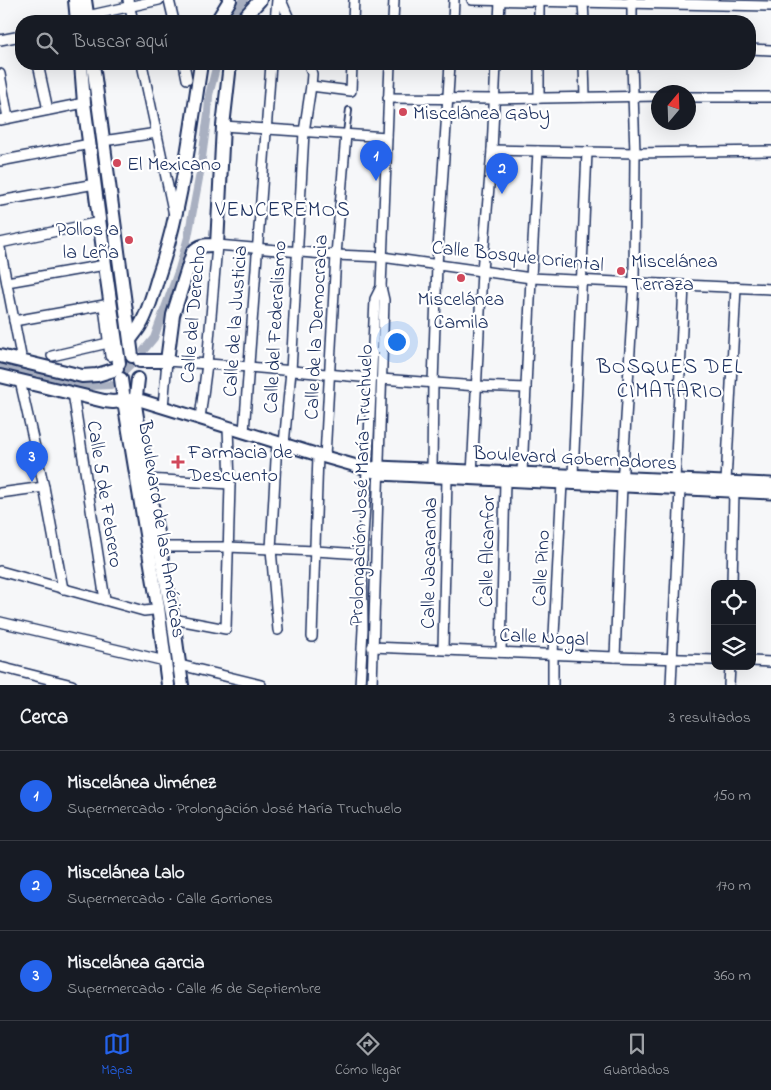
<!DOCTYPE html>
<html lang="es">
<meta charset="utf-8">
<style>
body{margin:0;font-family:"Indie Flower",sans-serif;background:#242831;color:#f1f3f6}
.controls{position:absolute;right:15px;bottom:15px;display:grid;overflow:hidden;border-radius:10px;box-shadow:0 5px 20px #0002}
.controls button{width:45px;height:45px;display:grid;place-items:center;padding:0;border:0;border-bottom:1px solid #363941;background:#171b24;color:#f1f3f6;font:25px sans-serif}
.compass{position:absolute;left:651px;top:85px;width:45px;height:45px;border-radius:50%;background:#171b24;box-shadow:0 5px 20px #0002;rotate:19deg}
.you{position:absolute;left:396px;top:341px;width:18px;height:18px;margin:-12px;border:4px solid #fff;border-radius:50%;background:#1a73e8;box-shadow:0 0 0 8px #1a73e833}
.badge{display:grid;place-items:center;width:32px;height:32px;border-radius:50%;background:#2563eb;color:#fff;font-size:16px;font-weight:700}
.pin{position:absolute;translate:-50% -41px;filter:drop-shadow(0 1px 2px #0008)}
.pin::after{content:'';position:absolute;top:26px;width:18px;height:15px;background:inherit;clip-path:polygon(0 0,100% 0,50% 100%)}
.list{margin:0;padding:0;list-style:none}
h2{display:flex;justify-content:space-between;align-items:center;height:65px;margin:0;padding:0 20px;font-size:21px}
h2 small{font-size:16px;font-weight:400;color:#9ea1a6}
.list li{display:grid;grid-template-columns:32px 1fr auto;gap:15px;align-items:center;box-sizing:border-box;height:90px;padding:0 20px;border-top:1px solid #363941}
.list b{display:block;font-size:19px;white-space:nowrap}
.list p{margin:0;font-size:16px;white-space:nowrap;color:#9ea1a6}
.list em{font-size:16px;font-style:normal;color:#9ea1a6}
.icon{flex:none;width:28px;height:28px;fill:none;stroke:currentColor;stroke-width:2;stroke-linecap:round;stroke-linejoin:round}
.map{position:relative;flex:none;width:771px;height:685px;overflow:hidden}
.search{position:absolute;background:#171b24;box-shadow:0 5px 20px #0002;left:15px;right:15px;top:15px;height:55px;display:flex;align-items:center;gap:12px;box-sizing:border-box;padding:0 18px;border-radius:20px;color:#9ea1a6;font-size:19px}
.sheet{height:335px;background:#171b24}
nav{display:flex;justify-content:space-around;align-items:center;box-sizing:border-box;height:70px;border-top:1px solid #363941;background:#171b24;font-size:14px;color:#9ea1a6}
nav a{display:grid;justify-items:center;gap:2px}
nav .on{color:#2563eb}
.map>svg:first-child{display:block}
.lines{fill:none;stroke-linecap:round;stroke-linejoin:round}
.canal{stroke:#a9b0c1;stroke-width:8}
.service-casing{stroke:#1b2f5e;stroke-width:8}
.minor-casing{stroke:#1b2f5e;stroke-width:12}
.tertiary-casing{stroke:#1b2f5e;stroke-width:15}
.secondary-casing{stroke:#1b2f5e;stroke-width:16}
.service{stroke:#fff;stroke-width:4.5}
.minor{stroke:#fff;stroke-width:9}
.tertiary{stroke:#fff;stroke-width:11}
.secondary{stroke:#fff;stroke-width:12}
.poi-dot{fill:#d1495b;stroke:#fff;stroke-width:2}
.labels{text-anchor:middle;stroke-width:4.5;stroke-linejoin:round;paint-order:stroke}
.poi-label{font-size:20px;fill:#1b2f5e;stroke:#fff;text-anchor:start}
.street-label{font-size:20px;fill:#1b2f5e;stroke:#fff}
.neighbourhood-label{font-size:21px;letter-spacing:1px;fill:#1b2f5e;stroke:#fff}
</style>
<div class="map">
<svg width="771" height="685" viewBox="0 0 771 685">
<rect width="100%" height="100%" fill="#f6f7f9"/>
<filter id="ink" filterUnits="userSpaceOnUse"><feTurbulence type="fractalNoise" baseFrequency=".02" numOctaves="2"/><feDisplacementMap in="SourceGraphic" scale="10" xChannelSelector="R" yChannelSelector="G"/><feConvolveMatrix kernelMatrix="1 2 1 2 8 2 1 2 1" color-interpolation-filters="sRGB"/></filter>
<g filter="url(#ink)">
<g class="lines">
<g class="canal">
<polyline points="232,21 240,4 244,0"/>
<polyline points="144,350 154,338 179,269 188,237 200,173 208,113 209,95 217,64"/>
<polyline points="0,364 90,386 111,385"/>
<polyline points="124,371 130,365"/>
</g>
<g class="service-casing">
<polyline id="service" points="346,134 349,110"/>
</g>
<g class="minor-casing">
<g id="minor">
<polyline points="128,0 133,21"/>
<polyline points="169,0 174,21"/>
<polyline points="281,0 290,21"/>
<polyline points="472,0 771,6"/>
<polyline points="583,2 584,21"/>
<polyline points="87,16 159,0"/>
<polyline points="275,21 277,0"/>
<polyline points="353,21 354,0"/>
<polyline points="393,21 394,0"/>
<polyline points="453,21 454,0"/>
<polyline points="499,21 500,1"/>
<polyline points="539,21 539,0"/>
<polyline points="632,21 632,0"/>
<polyline points="0,40 21,36"/>
<polyline points="750,49 771,50"/>
<polyline points="38,64 48,110"/>
<polyline points="142,64 174,215"/>
<polyline points="184,64 187,79"/>
<polyline points="584,64 585,97"/>
<polyline points="0,74 8,118"/>
<polyline points="311,86 351,91 352,64"/>
<polyline points="688,97 771,97"/>
<polyline points="388,98 494,99 658,96"/>
<polyline points="539,98 539,64"/>
<polyline points="0,120 84,103"/>
<polyline points="223,126 387,137"/>
<polyline points="103,141 157,133"/>
<polyline points="492,150 635,153 771,151"/>
<polyline points="0,161 90,144"/>
<polyline points="0,201 95,184"/>
<polyline points="0,243 100,222"/>
<polyline points="0,248 22,361"/>
<polyline points="7,282 105,265"/>
<polyline points="104,306 110,356"/>
<polyline points="14,321 110,304"/>
<polyline points="52,356 108,343"/>
<polyline points="381,379 477,386 526,388"/>
<polyline points="20,381 44,487 63,589"/>
<polyline points="73,393 105,600"/>
<polyline points="163,407 167,361 249,367 371,378"/>
<polyline points="200,418 207,364 217,245 336,255 382,257 531,278 771,289"/>
<polyline points="244,432 271,64"/>
<polyline points="277,442 271,549 278,630"/>
<polyline points="284,444 291,371 304,132 311,86 312,74 309,64"/>
<polyline points="325,457 336,255 346,134"/>
<polyline points="432,469 433,383 437,265 450,64"/>
<polyline points="522,473 531,278 538,151"/>
<polyline points="472,475 482,271 492,150 496,64"/>
<polyline points="573,475 587,152"/>
<polyline points="147,479 230,484"/>
<polyline points="675,480 684,285"/>
<polyline points="726,482 736,287"/>
<polyline points="0,493 44,487"/>
<polyline points="155,547 227,547 315,551 362,554"/>
<polyline points="0,571 144,611 153,610 158,607"/>
<polyline points="732,584 734,491"/>
<polyline points="173,619 226,629 230,484 228,427"/>
<polyline points="0,622 165,661"/>
<polyline points="312,637 318,455"/>
<polyline points="372,647 615,657 715,660"/>
<polyline points="443,649 447,478"/>
<polyline points="501,652 505,480"/>
<polyline points="615,657 622,486 634,282 635,153 632,64"/>
<polyline points="752,661 771,662"/>
<polyline points="180,665 261,685"/>
<polyline points="0,667 72,685"/>
<polyline points="360,685 363,629 362,554 369,437 375,299 381,287"/>
<polyline points="372,685 384,300 381,287 390,64"/>
<polyline points="553,685 553,654 562,483"/>
<polyline points="671,685 680,489"/>
<polyline points="729,685 730,666"/>
</g>
</g>
<g class="tertiary-casing">
<g id="tertiary">
<polyline points="136,400 143,401 325,457 367,469 379,474 771,493"/>
<polyline points="367,469 378,467 771,484"/>
</g>
</g>
<g class="secondary-casing">
<g id="secondary">
<polyline points="75,0 77,21"/>
<polyline points="85,0 88,21"/>
<polyline points="217,21 230,0"/>
<polyline points="241,21 260,0"/>
<polyline points="81,64 84,103 105,265 119,363"/>
<polyline points="93,64 132,356"/>
<path d="M130,340C133,335 138,330 141,324C149,310 154,290 159,274C182,206 190,134 201,64"/>
<polyline points="0,356 82,376 97,375 117,369"/>
<path d="M140,361H167L173,315L193,252C200,244 208,245 217,245L223,126L230,64"/>
<polyline points="0,376 104,401 113,402 131,400"/>
<polyline points="121,379 125,407 158,607 168,685"/>
<polyline points="138,379 135,405 147,479 173,619 182,685"/>
</g>
</g>
<use href="#service" class="service"/>
<use href="#minor" class="minor"/>
<use href="#tertiary" class="tertiary"/>
<use href="#secondary" class="secondary"/>
</g>
</g>
<g class="poi-dot">
<circle cx="403" cy="112" r="5"/>
<circle cx="117" cy="163" r="5"/>
<circle cx="129" cy="240" r="5"/>
<circle cx="621" cy="271" r="5"/>
<circle cx="461" cy="278" r="5"/>
<path d="M175.5 454.5h5v5h5v5h-5v5h-5v-5h-5v-5h5z"/>
</g>
<g class="labels">
<g class="poi-label">
<text x="413" y="119">Miscelánea Gaby</text>
<text x="127" y="170">El Mexicano</text>
<text x="119" y="235" text-anchor="end">Pollos a<tspan x="119" dy="23">la Leña</tspan></text>
<text x="631" y="267">Miscelánea<tspan x="631" dy="23">Terraza</tspan></text>
<text x="461" y="305" text-anchor="middle">Miscelánea<tspan x="461" dy="23">Camila</tspan></text>
<text x="188" y="458">Farmacia de<tspan x="188" dy="23">Descuento</tspan></text>
</g>
<g class="street-label">
<text transform="translate(518 255) rotate(6)" y="7">Calle Bosque Oriental</text>
<text transform="translate(192 314) rotate(-85)" y="7">Calle del Derecho</text>
<text transform="translate(234 321) rotate(-86)" y="7">Calle de la Justicia</text>
<text transform="translate(274 327) rotate(-87)" y="7">Calle del Federalismo</text>
<text transform="translate(315 327) rotate(-87)" y="7">Calle de la Democracia</text>
<text transform="translate(575 457) rotate(3)" y="7">Boulevard Gobernadores</text>
<text transform="translate(360 485) rotate(-88)" y="7">Prolongación José María Truchuelo</text>
<text transform="translate(106 494) rotate(81)" y="7">Calle 5 de Febrero</text>
<text transform="translate(163 529) rotate(81)" y="7">Boulevard de las Américas</text>
<text transform="translate(486 551) rotate(-89)" y="7">Calle Alcanfor</text>
<text transform="translate(428 563) rotate(-89)" y="7">Calle Jacaranda</text>
<text transform="translate(540 568) rotate(-87)" y="7">Calle Pino</text>
<text transform="translate(544 636) rotate(3)" y="7">Calle Nogal</text>
</g>
<g class="neighbourhood-label">
<text x="283" y="216">VENCEREMOS</text>
<text x="670" y="373">BOSQUES DEL<tspan x="670" dy="24">CIMATARIO</tspan></text>
</g>
</g>
</svg>
<div class="controls">
<button><svg class="icon" aria-label="locate" viewBox="0 0 24 24"><circle cx="12" cy="12" r="6"/><path d="M12 2v4M12 18v4M2 12h4M18 12h4"/></svg></button>
<button><svg class="icon" aria-label="layers" viewBox="0 0 24 24"><path d="M12 4l9 5-9 5-9-5zM3 14l9 5 9-5"/></svg></button>
</div>
<svg class="compass" viewBox="-18 -18 36 36"><path d="M0-13l5 13h-10z" fill="#e53935"/><path d="M0 13l5-13h-10z" fill="#9ea1a6"/></svg>
<div class="you"></div>
<div class="pin badge" style="left:376px;top:181px">1</div>
<div class="pin badge" style="left:502px;top:194px">2</div>
<div class="pin badge" style="left:32px;top:482px">3</div>
<div class="search"><svg class="icon" aria-label="search" viewBox="0 0 24 24"><circle cx="10" cy="10" r="6"/><path d="M15 15l6 6"/></svg>Buscar aquí</div>
</div>
<section class="sheet">
<h2>Cerca<small>3 resultados</small></h2>
<ul class="list">
<li><span class="badge">1</span><div><b>Miscelánea Jiménez</b><p>Supermercado · Prolongación José María Truchuelo</p></div><em>150 m</em></li>
<li><span class="badge">2</span><div><b>Miscelánea Lalo</b><p>Supermercado · Calle Gorriones</p></div><em>170 m</em></li>
<li><span class="badge">3</span><div><b>Miscelánea Garcia</b><p>Supermercado · Calle 16 de Septiembre</p></div><em>360 m</em></li>
</ul>
</section>
<nav>
<a class="on"><svg class="icon" aria-label="map" viewBox="0 0 24 24"><path d="M3 6l6-2 6 2 6-2v14l-6 2-6-2-6 2zM9 4v14M15 6v14"/></svg>Mapa</a>
<a><svg class="icon" aria-label="directions" viewBox="0 0 24 24"><path d="M12 3l9 9-9 9-9-9zM9 14v-3h6M13 9l2 2-2 2"/></svg>Cómo llegar</a>
<a><svg class="icon" aria-label="saved" viewBox="0 0 24 24"><path d="M7 4h10v16l-5-4-5 4z"/></svg>Guardados</a>
</nav>
